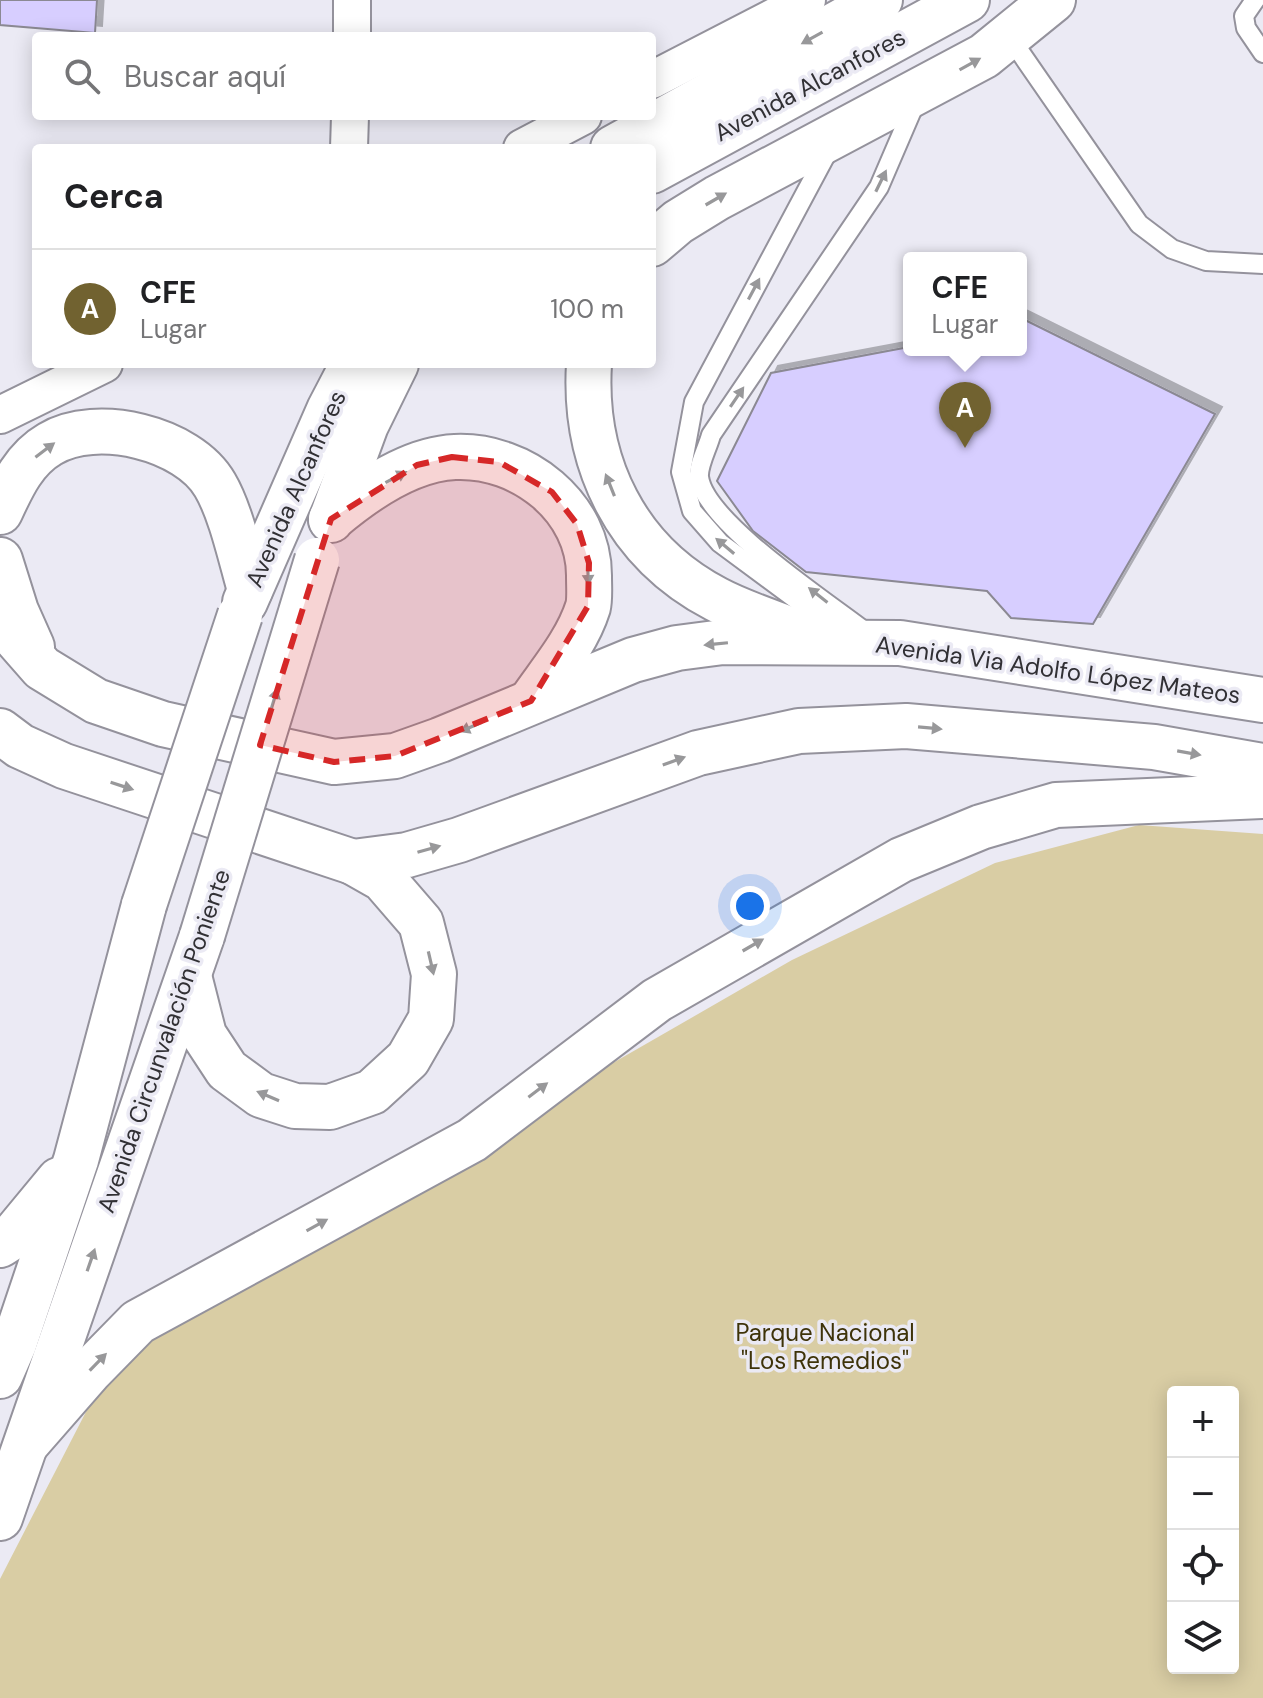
<!DOCTYPE html>
<html lang="es">
<meta charset="utf-8">
<style>
body{margin:0;font-family:"DM Sans",sans-serif;background:#f6f6f6;color:#202124}
.controls{position:absolute;right:24px;bottom:24px;display:grid;overflow:hidden;border-radius:8px;box-shadow:0 4px 20px #0003}
.controls button{width:72px;height:72px;display:grid;place-items:center;padding:0;border:0;border-bottom:2px solid #e0e0e0;background:#fff;color:#202124;font:40px sans-serif}
.you{position:absolute;left:750px;top:906px;width:28px;height:28px;margin:-20px;border:6px solid #fff;border-radius:50%;background:#1a73e8;box-shadow:0 0 0 12px #1a73e833}
.badge{display:grid;place-items:center;width:52px;height:52px;border-radius:50%;background:#716230;color:#fff;font-size:26px;font-weight:700}
.pin{position:absolute;translate:-50% -66px;filter:drop-shadow(0 2px 4px #0008)}
.pin::after{content:'';position:absolute;top:42px;width:28px;height:24px;background:inherit;clip-path:polygon(0 0,100% 0,50% 100%)}
.popup{position:absolute;left:903px;top:252px;width:124px;height:104px;box-sizing:border-box;display:grid;place-content:center;border-radius:8px;background:#fff;filter:drop-shadow(0 2px 6px #0005);font-size:26px;white-space:nowrap;color:#757577}
.popup b{font-size:30px;color:#202124}
.popup::after{content:'';position:absolute;left:50%;top:100%;margin-left:-16px;border:16px solid transparent;border-top-color:#fff}
.list{margin:0;padding:0;list-style:none}
h2{display:flex;justify-content:space-between;align-items:center;height:104px;margin:0;padding:0 32px;font-size:34px}
h2 small{font-size:26px;font-weight:400;color:#757577}
.list li{display:grid;grid-template-columns:52px 1fr auto;gap:24px;align-items:center;box-sizing:border-box;height:120px;padding:0 32px;border-top:2px solid #e0e0e0}
.list b{display:block;font-size:30px;white-space:nowrap}
.list p{margin:0;font-size:26px;white-space:nowrap;color:#757577}
.list em{font-size:26px;font-style:normal;color:#757577}
.icon{flex:none;width:44px;height:44px;fill:none;stroke:currentColor;stroke-width:2;stroke-linecap:round;stroke-linejoin:round}
.map{position:relative;flex:none;width:1263px;height:1698px;overflow:hidden}
.search{position:absolute;background:#fff;box-shadow:0 4px 20px #0003;left:32px;top:32px;width:624px;height:88px;display:flex;align-items:center;gap:20px;box-sizing:border-box;padding:0 28px;border-radius:8px;color:#757577;font-size:30px}
.panel{position:absolute;background:#fff;box-shadow:0 4px 20px #0003;left:32px;top:144px;width:624px;height:224px;border-radius:8px}
.map>svg:first-child{display:block}
.green{fill:#d9cda4;fill-rule:evenodd}
.building{fill:#d7ceff;stroke:#8b8993;stroke-width:2;filter:url(#shadow)}
.lines{fill:none;stroke-linecap:round;stroke-linejoin:round}
.service-casing{stroke:#94929c;stroke-width:22}
.minor-casing{stroke:#94929c;stroke-width:40}
.secondary-casing{stroke:#94929c;stroke-width:48}
.service{stroke:#fff;stroke-width:18}
.minor{stroke:#fff;stroke-width:36}
.secondary{stroke:#fff;stroke-width:44}
.secondary-bridge-casing{stroke:#94929c;stroke-width:48;stroke-linecap:butt}
.secondary-bridge{stroke:#fff;stroke-width:44}
.oneway{fill:#98989a}
.marked{fill:#d62828;fill-opacity:0.2;stroke:#d62828;stroke-width:6;stroke-dasharray:16 10;stroke-linejoin:round}
.labels{text-anchor:middle;stroke-width:7;stroke-linejoin:round;paint-order:stroke}
.street-label{font-size:24px;fill:#313034;stroke:#ebeaf4}
.park-label{font-size:24px;fill:#3e3309;stroke:#ebeaf4}
</style>
<div class="map">
<svg width="1263" height="1698" viewBox="0 0 1263 1698">
<defs>
<filter id="shadow"><feDropShadow dx="7" dy="-7" stdDeviation="0" flood-color="#0004"/></filter>
</defs>
<rect width="100%" height="100%" fill="#ebeaf4"/>
<path class="green" d="M1139,825L1263,834V1698H0V1579L90,1404L158,1333L443,1182L585,1079L792,960L995,863ZM1173,1392H1233V1668H1173Z"/>
<g class="building">
<polygon points="0,0 97,0 95,33 0,25"/>
<polygon points="1021,318 1215,414 1093,624 1011,618 987,591 806,572 753,531 717,481 771,373 909,347 909,350 1021,350"/>
</g>
<g class="lines">
<g class="service-casing">
<g id="service">
<polyline points="1255,0 1244,16 1246,28 1263,53"/>
<polyline points="1009,36 1139,224 1172,249 1206,261 1263,264"/>
<polyline points="829,149 694,402 681,472 692,511 720,543 843,634"/>
<path d="M868,634C830,604 705,523 699,477C698,465 708,447 711,435L879,187L916,101"/>
</g>
</g>
<g class="minor-casing">
<g id="minor">
<polyline points="352,36 352,0"/>
<polyline points="652,80 807,0"/>
<polyline points="349,148 350,116"/>
<polyline points="522,148 583,116"/>
<polyline points="0,415 104,364"/>
</g>
</g>
<g class="secondary-casing">
<g id="secondary">
<polyline points="613,148 880,0"/>
<polyline points="652,171 967,0"/>
<polyline points="652,244 678,222 717,198 984,56 1053,0"/>
<path d="M589,364C583,463 626,552 716,599C742,613 773,622 801,634"/>
<path d="M0,512C12,486 24,459 50,444C96,416 188,438 215,485C231,512 241,559 250,590"/>
<path d="M331,519C364,491 410,459 455,457C522,454 590,507 589,577C589,587 590,599 588,607C577,642 551,672 531,701"/>
<polyline points="331,520 366,425 396,364"/>
<polyline points="0,560 16,611 32,647"/>
<polyline points="245,602 329,410 353,364"/>
<polyline points="0,620 42,668 96,701 163,724 334,762 395,756 440,740 633,660 677,648 723,642 900,643 1263,700"/>
<polyline points="0,731 20,746 64,766 353,862 407,855 459,840 698,753 799,731 906,726 1154,747 1263,766"/>
<polyline points="189,976 204,1035 227,1070 261,1095 295,1106 330,1107 372,1092 408,1059 431,1019 434,974 421,923 383,879 353,862"/>
<polyline points="0,1245 11,1238 59,1180"/>
<polyline points="0,1376 14,1344 76,1160 144,905"/>
<polyline points="28,1442 90,1371 138,1322 472,1140 657,1000 901,860 981,827 1056,805 1263,796"/>
<polyline points="0,1518 202,936"/>
</g>
</g>
<use href="#service" class="service"/>
<use href="#minor" class="minor"/>
<use href="#secondary" class="secondary"/>
<g class="secondary-bridge-casing">
<g id="secondary-bridge">
<polyline points="144,905 240,615"/>
<polyline points="202,936 317,560"/>
</g>
</g>
<use href="#secondary-bridge" class="secondary-bridge"/>
</g>
<defs><path id="oneway-solid" d="M-6-.8H1V-3.2L6.5 0L1 3.2V.8H-6Z" transform="scale(2)"/></defs>
<g class="oneway">
<use href="#oneway-solid" transform="translate(812 38) rotate(151)"/>
<use href="#oneway-solid" transform="translate(970 64) rotate(-29)"/>
<use href="#oneway-solid" transform="translate(881 181) rotate(-64)"/>
<use href="#oneway-solid" transform="translate(716 199) rotate(-30)"/>
<use href="#oneway-solid" transform="translate(754 289) rotate(-62)"/>
<use href="#oneway-solid" transform="translate(737 397) rotate(-56)"/>
<use href="#oneway-solid" transform="translate(45 450) rotate(-37)"/>
<use href="#oneway-solid" transform="translate(396 477) rotate(-28)"/>
<use href="#oneway-solid" transform="translate(610 485) rotate(-112)"/>
<use href="#oneway-solid" transform="translate(725 546) rotate(-140)"/>
<use href="#oneway-solid" transform="translate(588 573) rotate(88)"/>
<use href="#oneway-solid" transform="translate(818 595) rotate(-142)"/>
<use href="#oneway-solid" transform="translate(716 644) rotate(174)"/>
<use href="#oneway-solid" transform="translate(274 700) rotate(-73)"/>
<use href="#oneway-solid" transform="translate(471 727) rotate(157)"/>
<use href="#oneway-solid" transform="translate(930 728) rotate(5)"/>
<use href="#oneway-solid" transform="translate(1189 753) rotate(10)"/>
<use href="#oneway-solid" transform="translate(674 761) rotate(-20)"/>
<use href="#oneway-solid" transform="translate(122 786) rotate(18)"/>
<use href="#oneway-solid" transform="translate(429 849) rotate(-16)"/>
<use href="#oneway-solid" transform="translate(753 945) rotate(-30)"/>
<use href="#oneway-solid" transform="translate(431 963) rotate(77)"/>
<use href="#oneway-solid" transform="translate(538 1090) rotate(-37)"/>
<use href="#oneway-solid" transform="translate(268 1096) rotate(-157)"/>
<use href="#oneway-solid" transform="translate(317 1225) rotate(-29)"/>
<use href="#oneway-solid" transform="translate(91 1260) rotate(-71)"/>
<use href="#oneway-solid" transform="translate(98 1362) rotate(-46)"/>
</g>
<path class="marked" d="M452,457L499,462L552,492L577,524L589,563L588,606L531,701L395,756L334,762L260,745L331,519L417,465Z"/>
<g class="labels">
<g class="street-label">
<text transform="translate(810 85) rotate(-28)" y="8">Avenida Alcanfores</text>
<text transform="translate(296 489) rotate(-66)" y="8">Avenida Alcanfores</text>
<text transform="translate(1058 670) rotate(8)" y="8">Avenida Via Adolfo López Mateos</text>
<text transform="translate(164 1041) rotate(-71)" y="8">Avenida Circunvalación Poniente</text>
</g>
<g class="park-label">
<text x="825" y="1341">Parque Nacional<tspan x="825" dy="28">"Los Remedios"</tspan></text>
</g>
</g>
</svg>
<div class="controls">
<button>+</button>
<button>−</button>
<button><svg class="icon" aria-label="locate" viewBox="0 0 24 24"><circle cx="12" cy="12" r="6"/><path d="M12 2v4M12 18v4M2 12h4M18 12h4"/></svg></button>
<button><svg class="icon" aria-label="layers" viewBox="0 0 24 24"><path d="M12 4l9 5-9 5-9-5zM3 14l9 5 9-5"/></svg></button>
</div>
<div class="you"></div>
<div class="pin badge" style="left:965px;top:448px">A</div>
<div class="popup"><b>CFE</b>Lugar</div>
<div class="search"><svg class="icon" aria-label="search" viewBox="0 0 24 24"><circle cx="10" cy="10" r="6"/><path d="M15 15l6 6"/></svg>Buscar aquí</div>
<section class="panel">
<h2>Cerca<small></small></h2>
<ul class="list">
<li><span class="badge">A</span><div><b>CFE</b><p>Lugar</p></div><em>100 m</em></li>
</ul>
</section>
</div>
